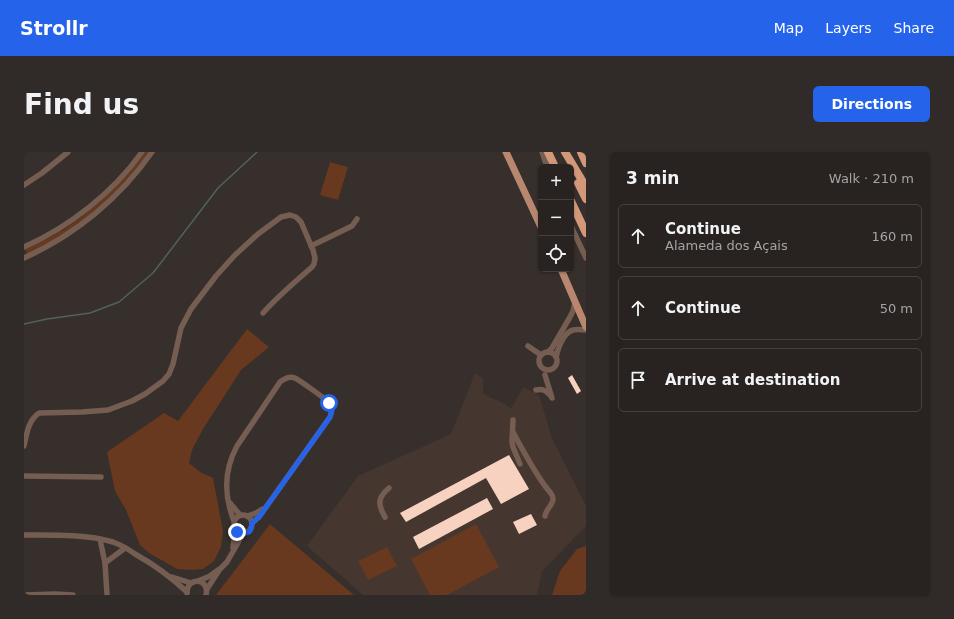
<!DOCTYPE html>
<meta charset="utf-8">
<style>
body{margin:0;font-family:"DejaVu Sans",sans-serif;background:#302b29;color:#f1f3f6}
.controls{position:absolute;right:12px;top:12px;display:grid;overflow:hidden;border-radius:6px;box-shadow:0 1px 3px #0004}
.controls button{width:36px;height:36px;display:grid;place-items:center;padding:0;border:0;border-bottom:1px solid #44403e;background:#282320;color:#f1f3f6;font:20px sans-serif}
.stop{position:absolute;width:12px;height:12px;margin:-9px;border:3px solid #2563eb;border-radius:50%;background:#fff}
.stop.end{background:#2563eb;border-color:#fff;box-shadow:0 1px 4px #0008}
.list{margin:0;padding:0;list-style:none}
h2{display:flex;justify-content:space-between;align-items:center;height:52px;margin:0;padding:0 16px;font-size:17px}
h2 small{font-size:13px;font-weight:400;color:#a5a4a5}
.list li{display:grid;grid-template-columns:26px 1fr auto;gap:12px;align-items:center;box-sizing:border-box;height:64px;margin:0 8px 8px;padding:0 8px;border:1px solid #44403e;border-radius:6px}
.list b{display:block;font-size:15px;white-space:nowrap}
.list p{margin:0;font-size:13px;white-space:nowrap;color:#a5a4a5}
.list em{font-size:13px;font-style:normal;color:#a5a4a5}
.icon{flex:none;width:22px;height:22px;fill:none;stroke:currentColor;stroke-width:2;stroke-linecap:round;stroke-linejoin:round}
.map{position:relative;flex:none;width:562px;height:443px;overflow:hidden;border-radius:6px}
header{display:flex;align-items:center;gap:24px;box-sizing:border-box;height:56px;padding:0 20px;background:#2563eb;color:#fff}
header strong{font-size:19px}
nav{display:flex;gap:22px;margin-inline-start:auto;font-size:14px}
.intro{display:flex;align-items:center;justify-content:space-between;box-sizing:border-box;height:96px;padding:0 24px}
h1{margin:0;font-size:28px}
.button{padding:10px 18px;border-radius:6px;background:#2563eb;color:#fff;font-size:14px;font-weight:700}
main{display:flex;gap:24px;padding:0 24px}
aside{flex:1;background:#282320;border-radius:6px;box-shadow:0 1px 3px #0004}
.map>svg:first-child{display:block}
.built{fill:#453730}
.green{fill:#68381f}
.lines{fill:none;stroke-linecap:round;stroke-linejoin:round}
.stream{stroke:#51615c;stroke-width:1.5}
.building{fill:#f8d2c0}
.minor{stroke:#755d51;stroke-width:5.5}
.major{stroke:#b9876f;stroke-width:7}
.highway{stroke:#d3987a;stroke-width:8}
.route{stroke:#2563eb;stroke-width:5}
</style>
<header>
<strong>Strollr</strong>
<nav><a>Map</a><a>Layers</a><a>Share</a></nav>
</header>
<div class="intro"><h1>Find us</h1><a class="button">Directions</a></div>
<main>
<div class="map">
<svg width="562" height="443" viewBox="0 0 562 443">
<rect width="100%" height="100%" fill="#362f2b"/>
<polygon class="built" points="451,221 459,227 459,242 481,252 487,257 499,235 515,243 528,286 562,354 562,374 518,419 513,443 339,443 283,394 334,324 427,282"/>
<g class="green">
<path d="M121,0H125C118,9 112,18 105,27C99,33 93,39 87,44C62,68 34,87 3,102L2,100V97C10,93 19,89 27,85C63,65 98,33 121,0Z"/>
<polygon points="306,10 324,15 314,48 296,43"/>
<polygon points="223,177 245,195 217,218 179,277 168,298 165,311 176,320 189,326 199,379 197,395 190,409 179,417 166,418 153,417 125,401 116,393 102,358 91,339 83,300 140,261 154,269"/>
<polygon points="246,372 330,443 192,443"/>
<polygon points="452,372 475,415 423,443 406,443 387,407"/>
<polygon points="562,394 562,443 528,443 536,419 553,397"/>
<polygon points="363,395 373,414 344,428 334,409"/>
</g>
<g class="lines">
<polyline class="stream" points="0,172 23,167 66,161 95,150 129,121 194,36 233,0"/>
</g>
<g class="building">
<polygon points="548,223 557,239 553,242 544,226"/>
<polygon points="485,303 505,337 477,352 462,326 382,370 376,361"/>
<polygon points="463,346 469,357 395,397 389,385"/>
<polygon points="507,362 513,373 495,382 489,370"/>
</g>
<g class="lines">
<g class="minor">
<polyline points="518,0 523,15"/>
<polyline points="0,33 18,21 44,0"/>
<polyline points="547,74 562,106"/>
<polyline points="287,94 328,74 333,67"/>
<path d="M0,95C45,75 89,41 118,0"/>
<path d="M0,106C51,83 96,46 128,0"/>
<polyline points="504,194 517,203"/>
<circle cx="524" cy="209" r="9"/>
<polyline points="524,200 528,196 546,165 549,159 551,150"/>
<path d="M532,205C534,197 539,181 549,178C553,177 558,178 562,178"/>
<polyline points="521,223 528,246"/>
<path d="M512,238C519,236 522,239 527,244"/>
<polyline points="489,268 488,290 489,295 496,312"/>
<path d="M489,280C499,299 509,317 521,334C524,338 529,342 529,347C529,353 522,357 521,364"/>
<path d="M0,294C3,281 4,269 15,261L58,260L84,258L108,249L121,242L139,229L145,222L149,212L157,176L167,157L192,124L211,103L234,82L257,65L266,63L272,65L277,70L289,98L291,106L290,112L288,115C271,130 254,144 239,161"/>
<polyline points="0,324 77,325"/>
<polyline points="206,351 216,363"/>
<circle cx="219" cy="372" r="9"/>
<polyline points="223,364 232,361 239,357"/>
<path d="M361,365C354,353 353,346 365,336"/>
<path d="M210,369C200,344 200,318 213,294L256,230C260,227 266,224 271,226C275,228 302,247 304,250C308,254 308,259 306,265L235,365L228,371"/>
<path d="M0,383C27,383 63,382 89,390C97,393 104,397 111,402C129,412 147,425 163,440"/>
<polyline points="76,387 81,411 83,443"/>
<polyline points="209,396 211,378"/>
<polyline points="81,411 101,396"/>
<polyline points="148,425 167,431"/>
<polyline points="174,429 186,424 194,418"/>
<polyline points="183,437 196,417 203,410 219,382"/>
<path d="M163,441C163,424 186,426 182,443"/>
<polyline points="0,443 31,442 49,443"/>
</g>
<g class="major">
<polyline points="482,0 517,75"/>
<polyline points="537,117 562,175"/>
</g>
<g class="highway">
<polyline points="524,0 531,15"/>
<polyline points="541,0 562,35"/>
<polyline points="557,0 562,11"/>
<polyline points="554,31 562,47"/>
<polyline points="547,49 562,81"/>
</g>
</g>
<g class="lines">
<polyline class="route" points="213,380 219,382 225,380 227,377 228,371 235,365 306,265 308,259 305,251"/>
</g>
</svg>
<div class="controls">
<button>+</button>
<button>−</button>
<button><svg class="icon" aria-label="locate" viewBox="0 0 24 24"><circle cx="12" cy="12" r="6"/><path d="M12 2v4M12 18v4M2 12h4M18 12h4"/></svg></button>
</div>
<div class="stop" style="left:305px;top:251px"></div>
<div class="stop end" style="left:213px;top:380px"></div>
</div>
<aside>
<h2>3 min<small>Walk · 210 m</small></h2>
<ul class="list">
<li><svg class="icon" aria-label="ahead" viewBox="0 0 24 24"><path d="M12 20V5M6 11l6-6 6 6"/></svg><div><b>Continue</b><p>Alameda dos Açais</p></div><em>160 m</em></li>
<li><svg class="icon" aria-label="ahead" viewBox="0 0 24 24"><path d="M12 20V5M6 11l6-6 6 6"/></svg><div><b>Continue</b></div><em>50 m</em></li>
<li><svg class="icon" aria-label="arrive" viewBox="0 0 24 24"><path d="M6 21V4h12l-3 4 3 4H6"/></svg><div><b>Arrive at destination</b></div></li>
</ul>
</aside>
</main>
